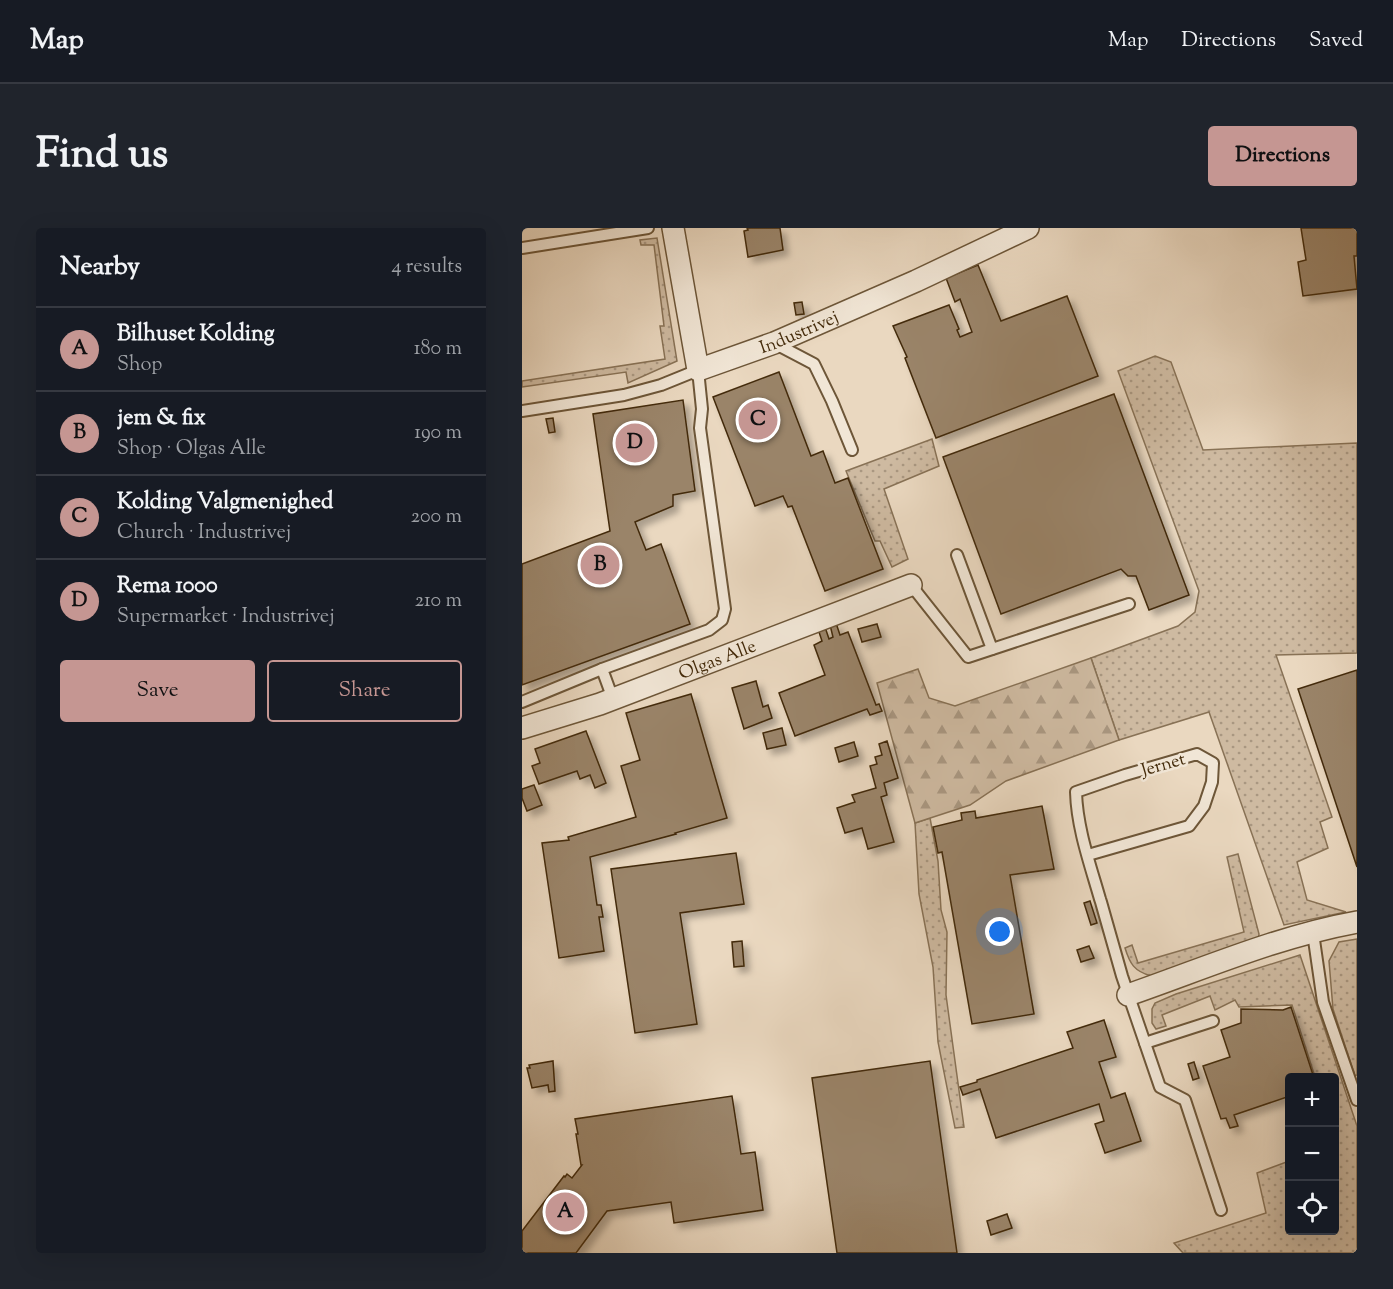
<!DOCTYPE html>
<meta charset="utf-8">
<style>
body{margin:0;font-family:"Sorts Mill Goudy",serif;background:#20242c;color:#f1f3f6}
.controls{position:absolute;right:18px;bottom:18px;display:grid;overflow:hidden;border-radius:6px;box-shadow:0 6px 24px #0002}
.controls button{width:54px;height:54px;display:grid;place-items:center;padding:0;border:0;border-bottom:2px solid #363941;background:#171b24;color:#f1f3f6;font:30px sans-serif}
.you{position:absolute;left:478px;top:704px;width:21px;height:21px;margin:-15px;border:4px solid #fff;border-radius:50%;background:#1a73e8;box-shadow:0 0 0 9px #1a73e833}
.badge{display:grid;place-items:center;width:39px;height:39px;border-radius:50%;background:#c59692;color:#111;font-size:20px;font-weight:700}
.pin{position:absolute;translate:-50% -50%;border:3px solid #fff;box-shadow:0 2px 6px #0006}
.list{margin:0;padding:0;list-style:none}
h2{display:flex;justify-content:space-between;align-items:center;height:78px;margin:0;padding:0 24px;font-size:26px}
h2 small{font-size:20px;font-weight:400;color:#9ea1a6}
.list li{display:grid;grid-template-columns:39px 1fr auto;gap:18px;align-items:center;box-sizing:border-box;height:84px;padding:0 24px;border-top:2px solid #363941}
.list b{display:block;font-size:22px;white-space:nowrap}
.list p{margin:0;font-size:20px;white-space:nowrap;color:#9ea1a6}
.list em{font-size:20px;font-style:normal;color:#9ea1a6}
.actions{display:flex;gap:12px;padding:18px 24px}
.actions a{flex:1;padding:14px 0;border:2px solid #c59692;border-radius:6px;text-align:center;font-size:21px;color:#c59692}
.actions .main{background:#c59692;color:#111}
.icon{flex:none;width:33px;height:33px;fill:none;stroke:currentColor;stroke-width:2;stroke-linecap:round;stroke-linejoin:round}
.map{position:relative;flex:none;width:835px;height:1025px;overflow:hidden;border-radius:6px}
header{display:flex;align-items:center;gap:36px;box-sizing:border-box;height:84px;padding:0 30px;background:#171b24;border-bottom:2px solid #363941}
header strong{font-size:28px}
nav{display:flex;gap:33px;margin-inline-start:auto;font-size:21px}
.intro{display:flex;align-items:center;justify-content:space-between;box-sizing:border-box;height:144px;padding:0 36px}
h1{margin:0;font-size:42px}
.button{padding:15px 27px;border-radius:6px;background:#c59692;color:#111;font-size:21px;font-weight:700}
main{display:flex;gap:36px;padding:0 36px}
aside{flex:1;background:#171b24;border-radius:6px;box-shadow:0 6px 24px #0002}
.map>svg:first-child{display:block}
.grass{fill:url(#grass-dots);stroke:#887256;stroke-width:1.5}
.forest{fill:url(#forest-firs);stroke:#887256;stroke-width:1.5}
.building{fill:#9a8469;stroke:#432a0a;stroke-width:1.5;filter:url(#shadow)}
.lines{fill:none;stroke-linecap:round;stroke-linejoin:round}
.lane-casing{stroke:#6d5638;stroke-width:14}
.street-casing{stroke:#6d5638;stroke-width:24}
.lane{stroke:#f1e6d6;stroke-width:10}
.street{stroke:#f1e6d6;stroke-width:21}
.labels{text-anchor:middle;stroke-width:5;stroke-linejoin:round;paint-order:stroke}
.street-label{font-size:18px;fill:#432a0a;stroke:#f1e6d6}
</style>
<header>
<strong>Map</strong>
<nav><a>Map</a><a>Directions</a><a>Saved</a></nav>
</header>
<div class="intro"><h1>Find us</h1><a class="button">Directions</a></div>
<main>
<aside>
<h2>Nearby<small>4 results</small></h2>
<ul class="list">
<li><span class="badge">A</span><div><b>Bilhuset Kolding</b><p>Shop</p></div><em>180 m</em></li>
<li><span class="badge">B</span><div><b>jem &amp; fix</b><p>Shop · Olgas Alle</p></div><em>190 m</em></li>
<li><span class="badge">C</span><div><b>Kolding Valgmenighed</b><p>Church · Industrivej</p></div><em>200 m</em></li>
<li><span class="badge">D</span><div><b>Rema 1000</b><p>Supermarket · Industrivej</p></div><em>210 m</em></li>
</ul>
<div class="actions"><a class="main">Save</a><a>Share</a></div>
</aside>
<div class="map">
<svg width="835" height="1025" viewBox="0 0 835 1025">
<defs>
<pattern id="grass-dots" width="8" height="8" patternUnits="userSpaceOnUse" patternTransform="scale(1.5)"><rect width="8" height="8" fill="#cebaa1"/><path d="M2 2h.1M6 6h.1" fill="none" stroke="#a99781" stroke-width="1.8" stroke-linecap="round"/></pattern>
<pattern id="forest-firs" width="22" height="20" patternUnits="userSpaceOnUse" patternTransform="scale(1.5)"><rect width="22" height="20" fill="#cebaa1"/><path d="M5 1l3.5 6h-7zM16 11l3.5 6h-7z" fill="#a99781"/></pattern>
<filter id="shadow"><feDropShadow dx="5.5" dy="5.5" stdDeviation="3" flood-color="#0004"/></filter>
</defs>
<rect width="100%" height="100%" fill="#ead8c0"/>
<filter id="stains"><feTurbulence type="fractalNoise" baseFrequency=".00333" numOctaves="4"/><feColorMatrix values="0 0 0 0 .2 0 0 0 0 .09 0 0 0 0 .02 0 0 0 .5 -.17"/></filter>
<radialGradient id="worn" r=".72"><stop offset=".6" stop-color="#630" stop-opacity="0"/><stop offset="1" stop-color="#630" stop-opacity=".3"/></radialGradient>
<g class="grass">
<polygon points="135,10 155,133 106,155 104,144 0,159 0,153 143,131 138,98 142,98 132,17 119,17 118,12"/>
<polygon points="633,128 649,134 681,222 835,215 835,425 754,427 810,589 798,594 806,620 775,634 785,672 824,684 762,697 687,484 597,512 569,430 656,398 673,384 677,363 596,143"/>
<polygon points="410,211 417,238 362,261 386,331 370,339 358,313 353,313 324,243"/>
<polygon points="408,590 416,633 419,682 425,704 424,767 442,899 433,900 416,814 411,739 397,666 393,595"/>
<path d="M716,626L737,706L736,713L629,748C612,743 608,736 603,720L610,717L616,735L722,704L705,629Z"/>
<polygon points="835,711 835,847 833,848 811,781 807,733 817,714"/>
<polygon points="778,727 835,898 835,1025 661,1025 652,1015 744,985 735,945 767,933 768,1002 812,1002 812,850 793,849 770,777 717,779 713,772 693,782 688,768 640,787 644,798 634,801 630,795 630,781 633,775 654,766"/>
</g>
<polygon class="forest" points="569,430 597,512 484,553 448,577 393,595 355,455 396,441 407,470 433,478"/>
<g class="building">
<polygon points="225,0 258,0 261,22 226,29 222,3 226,2"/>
<polygon points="779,0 835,0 835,28 832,28 835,61 781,68 776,34 784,32"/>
<polygon points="456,37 479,93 545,68 576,148 414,210 383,130 385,129 371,98 427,77 437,101 435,102 438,109 450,104 438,71 433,74 424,50"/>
<polygon points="280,74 282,86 274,87 272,75"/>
<polygon points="257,144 289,228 301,223 313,255 326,250 361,341 303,363 270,278 266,279 261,268 233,278 191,169"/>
<polygon points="592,166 667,367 627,382 614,348 606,348 599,341 479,386 421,229"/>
<polygon points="161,172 173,263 151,267 151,278 113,294 124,322 139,316 168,396 0,457 0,336 88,303 71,186"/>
<polygon points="31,190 33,204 27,205 24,191"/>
<polygon points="314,395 318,407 326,404 354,477 357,476 360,483 348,487 345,481 273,508 257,465 303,447 292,417 300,413 296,401 303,399 307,411 311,409 308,397"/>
<polygon points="355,396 359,409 340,414 336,401"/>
<polygon points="835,442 835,639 776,461"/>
<polygon points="234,453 241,479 246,477 250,490 222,501 210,460"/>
<polygon points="169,466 205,590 153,605 154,606 68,629 75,677 79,677 81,689 77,689 82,723 37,730 20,615 47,612 46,609 114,589 99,538 118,532 104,485"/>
<polygon points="260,500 264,517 245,521 241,505"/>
<polygon points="64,503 84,555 73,560 68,547 58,551 55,543 17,556 10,538 18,535 13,521"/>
<polygon points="365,513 376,550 362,555 365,567 359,569 372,614 346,621 340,600 323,605 315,580 333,574 330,567 354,560 348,538 355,536 353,529 360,527 357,516"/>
<polygon points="332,514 336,528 317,534 313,520"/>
<polygon points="12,557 20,577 5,583 0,570 0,561"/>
<polygon points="520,578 532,641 488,647 512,786 450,796 420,624 416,625 411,599 440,592 439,585 453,583 454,590"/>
<polygon points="214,625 222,676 158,685 175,796 113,805 89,641"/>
<polygon points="568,673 575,695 569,697 562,675"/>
<polygon points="220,713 222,738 212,739 210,714"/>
<polygon points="567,718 572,730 559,734 555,722"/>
<polygon points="769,779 792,850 768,850 768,868 712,887 716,898 708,900 704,890 699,891 681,838 708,829 699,802 719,795 719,781 761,782"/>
<polygon points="582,792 594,829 577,834 589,870 603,865 619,913 583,925 573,896 582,893 577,876 474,910 458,861 441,867 438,859 455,854 455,852 551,820 545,804"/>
<polygon points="31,833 33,863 27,864 26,857 10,860 5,840 8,840 7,837"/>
<polygon points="408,833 435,1025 315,1025 290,850"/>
<polygon points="672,834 677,850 671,852 666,836"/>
<polygon points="210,868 219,926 233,924 241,982 152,995 149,974 85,983 54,1025 0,1025 0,1003 42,948 43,949 45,946 50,950 60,937 59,937 54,906 56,906 53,891"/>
<polygon points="485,986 490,1000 469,1007 465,993"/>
</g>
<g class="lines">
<g class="lane-casing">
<g id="lane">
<polyline points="0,20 126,0"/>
<polyline points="252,115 292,136 310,173 330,222"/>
<polyline points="0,183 102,167 139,157 176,142 180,181 178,200 203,381 200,392 187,402 80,441 91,471"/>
<polyline points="435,327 470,421"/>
<polyline points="389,357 446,429 607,376"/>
<polyline points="0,474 80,441"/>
<path d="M566,627L667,598L682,578L690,554L691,535L675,526L603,547L554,564C555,600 568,636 578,671L579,674L600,748L638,859L663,872L699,982"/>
<polyline points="791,705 801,774 835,872"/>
<polyline points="623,815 691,793"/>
</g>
</g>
<g class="street-casing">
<g id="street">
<path id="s1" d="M151,0L176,142L252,115L394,53L506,0"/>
<path id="s2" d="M0,500L78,476L389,357"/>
<path d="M606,767C681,741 757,708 835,694"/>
</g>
</g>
<use href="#lane" class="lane"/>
<use href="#street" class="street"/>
</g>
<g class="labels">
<g class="street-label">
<text dy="6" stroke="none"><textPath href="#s1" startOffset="252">Industrivej</textPath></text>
<text dy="6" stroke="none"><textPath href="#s2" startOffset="207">Olgas Alle</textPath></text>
<text transform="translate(641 536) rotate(-16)" y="6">Jernet</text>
</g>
</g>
<rect width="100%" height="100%" filter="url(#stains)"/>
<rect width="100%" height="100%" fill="url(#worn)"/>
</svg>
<div class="controls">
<button>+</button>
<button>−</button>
<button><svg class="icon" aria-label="locate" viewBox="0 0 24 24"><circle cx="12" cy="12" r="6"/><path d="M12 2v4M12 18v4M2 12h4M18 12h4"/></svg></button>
</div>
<div class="you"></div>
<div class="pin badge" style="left:43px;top:984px">A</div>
<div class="pin badge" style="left:78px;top:337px">B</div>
<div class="pin badge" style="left:236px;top:192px">C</div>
<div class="pin badge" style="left:113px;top:215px">D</div>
</div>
</main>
